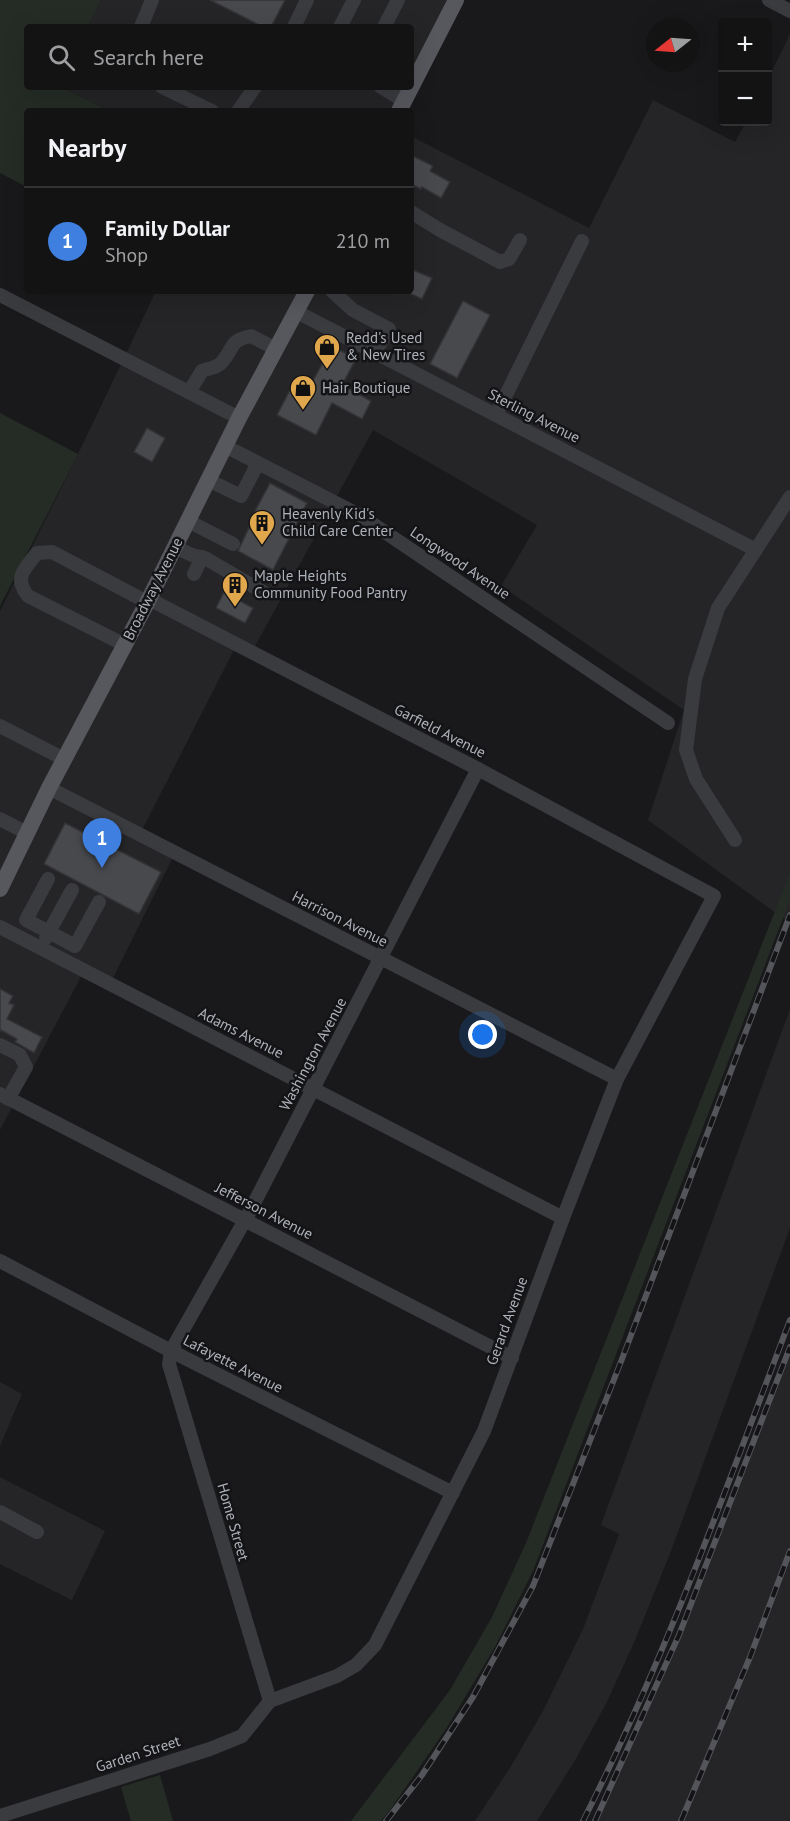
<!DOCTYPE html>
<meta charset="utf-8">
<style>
body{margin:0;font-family:"PT Sans",sans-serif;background:#202022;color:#f1f3f6}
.controls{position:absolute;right:18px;top:18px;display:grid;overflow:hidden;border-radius:6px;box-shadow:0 6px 24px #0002}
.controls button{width:54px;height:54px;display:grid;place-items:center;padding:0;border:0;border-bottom:2px solid #323234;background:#131314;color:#f1f3f6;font:30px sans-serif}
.compass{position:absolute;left:646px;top:18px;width:54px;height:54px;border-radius:50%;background:#131314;box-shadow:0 6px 24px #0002;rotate:253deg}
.you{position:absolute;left:483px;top:1035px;width:21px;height:21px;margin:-15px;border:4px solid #fff;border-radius:50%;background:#1a73e8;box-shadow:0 0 0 9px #1a73e833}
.badge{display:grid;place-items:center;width:39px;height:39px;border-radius:50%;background:#1a73e8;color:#fff;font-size:20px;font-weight:700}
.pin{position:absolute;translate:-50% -50px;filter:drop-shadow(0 2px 3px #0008)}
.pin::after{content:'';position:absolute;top:32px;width:21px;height:18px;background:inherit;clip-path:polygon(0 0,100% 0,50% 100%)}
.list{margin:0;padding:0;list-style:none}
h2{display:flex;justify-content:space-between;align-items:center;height:78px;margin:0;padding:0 24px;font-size:26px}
h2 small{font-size:20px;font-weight:400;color:#9d9ea0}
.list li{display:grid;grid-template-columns:39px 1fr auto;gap:18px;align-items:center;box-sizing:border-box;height:108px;padding:0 24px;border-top:2px solid #323234}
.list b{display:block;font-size:22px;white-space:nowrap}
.list p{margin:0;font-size:20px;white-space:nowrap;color:#9d9ea0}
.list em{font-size:20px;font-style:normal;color:#9d9ea0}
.icon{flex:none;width:33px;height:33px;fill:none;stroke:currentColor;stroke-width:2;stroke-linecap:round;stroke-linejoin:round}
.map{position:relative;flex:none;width:790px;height:1821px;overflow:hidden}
.search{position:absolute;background:#131314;box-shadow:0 6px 24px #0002;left:24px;top:24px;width:390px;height:66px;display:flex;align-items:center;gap:15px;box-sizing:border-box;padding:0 21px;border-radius:6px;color:#9d9ea0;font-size:22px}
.panel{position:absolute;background:#131314;box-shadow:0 6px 24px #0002;left:24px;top:108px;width:390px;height:186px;border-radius:6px}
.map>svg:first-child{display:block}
.built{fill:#252528}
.green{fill:#252c26}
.building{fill:#48494d;stroke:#333336;stroke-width:1.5}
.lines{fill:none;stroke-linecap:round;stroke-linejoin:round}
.minor{stroke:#3a3b3f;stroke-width:14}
.major{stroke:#57585e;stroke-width:16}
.rail-casing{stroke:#53555a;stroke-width:6}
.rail{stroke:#141416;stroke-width:4;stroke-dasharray:11;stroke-linecap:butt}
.labels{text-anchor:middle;stroke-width:5;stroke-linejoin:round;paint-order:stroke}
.poi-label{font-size:15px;fill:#adb1b9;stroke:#141416;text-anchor:start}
.street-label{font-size:15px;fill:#adb1b9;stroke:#141416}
</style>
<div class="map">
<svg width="790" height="1821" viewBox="0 0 790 1821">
<rect width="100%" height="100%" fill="#19191b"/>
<g class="built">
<polygon points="101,0 456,0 399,111 109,111 63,87 411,87 411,27 88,27"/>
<polygon points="790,34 790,915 788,922 648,820 684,710 501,586 537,525 373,430 252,652 237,644 140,834 175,853 110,984 84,971 0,1130 0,611 78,454 156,291 411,291 411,136 589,228 653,100 735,142 746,122 768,122 768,79"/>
<polygon points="790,1009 790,1228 671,1551 636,1638 606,1704 574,1762 537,1821 475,1821 510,1768 543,1711 583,1629 619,1534 601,1525"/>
<polygon points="790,1347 790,1821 595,1821 679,1635"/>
<polygon points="0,1382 22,1394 0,1446"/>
<polygon points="0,1477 105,1531 72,1600 0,1564"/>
</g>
<g class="green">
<polygon points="0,0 101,0 88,27 27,27 27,87 63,87 109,111 27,111 27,187 0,173"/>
<polygon points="0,413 78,454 0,606"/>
<polygon points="790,873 790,900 533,1571 495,1647 446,1729 390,1810 381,1821 351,1821 450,1690 492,1617 526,1543"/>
<polygon points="160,1775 173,1821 131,1821 121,1787"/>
</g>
<g class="building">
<polygon points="210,0 285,0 271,27 263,27"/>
<polygon points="411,155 433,166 430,171 450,182 441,198 422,187 421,189 411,184"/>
<polygon points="411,269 432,278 422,299 411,294"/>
<polygon points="463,301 490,315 457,378 430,364"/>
<polygon points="332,346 356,359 342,385 371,401 362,419 332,403 316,435 277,415 291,388 305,395"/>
<polygon points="147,428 165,438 152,462 134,452"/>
<polygon points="270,483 307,503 273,570 238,551 252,521 250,520"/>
<polygon points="224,592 253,608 245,623 216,608"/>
<polygon points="65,823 161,872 139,914 44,864"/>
<polygon points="0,989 13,996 9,1003 14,1005 7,1019 42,1037 34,1053 15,1042 17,1039 1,1030 0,1032"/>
</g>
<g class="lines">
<g class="minor">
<polyline points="769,0 790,11"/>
<polyline points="141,27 152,0"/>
<polyline points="294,27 307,0"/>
<polyline points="340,27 354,0"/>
<polyline points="384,27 398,0"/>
<polyline points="162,87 212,111"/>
<polyline points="381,87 404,101"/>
<polyline points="238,111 255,87"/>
<polyline points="411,212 440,230 500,262 509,259 520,240"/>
<polyline points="332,291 353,310 389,329 375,352"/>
<polyline points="0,295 239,418"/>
<polyline points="297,312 756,550"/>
<path d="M189,392L202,371C209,368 218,368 223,361C235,346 229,341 251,336L276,349"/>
<polyline points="496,415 582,241"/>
<polyline points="225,446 361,516 668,723"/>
<polyline points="208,480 241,496 258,463"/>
<polyline points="188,521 233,544"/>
<polyline points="175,547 192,555 205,558 263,592"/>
<polyline points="194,574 202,557"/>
<polyline points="149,599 478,769 714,896 617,1079 563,1218 484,1431 375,1645 356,1665 337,1676 270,1701"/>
<path d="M125,645L28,596C13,577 25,569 37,553L52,552L147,602"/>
<polyline points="0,726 64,759"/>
<polyline points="49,788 617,1079"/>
<polyline points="0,819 27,833"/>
<polyline points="735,840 696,779 686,750 695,679 718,608 790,497"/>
<polyline points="48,879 26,920 49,932 72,890"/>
<polyline points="0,927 563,1218"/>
<polyline points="46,938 49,932 75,946 99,902"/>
<polyline points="0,1045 20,1055 26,1067 8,1099"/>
<polyline points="0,1094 512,1358"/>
<polyline points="0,1261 171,1351 453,1493"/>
<polyline points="0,1512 37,1532"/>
<polyline points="270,1701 169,1364 171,1351 249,1213 478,769"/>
<polyline points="0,1816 210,1749 242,1736 270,1701"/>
</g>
<g class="major">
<polyline points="399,111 456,0"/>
<polyline points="0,889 49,788 149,599 239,418 307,291"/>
</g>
<g class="rail-casing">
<g id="rail">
<polyline points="386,1821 422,1775 473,1697 533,1586 622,1359 790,915"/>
<path d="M583,1821C665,1659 726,1489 790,1320"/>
<polyline points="595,1821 679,1635 790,1347"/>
<polyline points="681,1821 750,1657 790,1551"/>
</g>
</g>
<use href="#rail" class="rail"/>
</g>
<defs>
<g id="shop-pin" transform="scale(1.35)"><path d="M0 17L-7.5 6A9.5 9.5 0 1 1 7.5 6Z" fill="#e0a74c" stroke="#141416"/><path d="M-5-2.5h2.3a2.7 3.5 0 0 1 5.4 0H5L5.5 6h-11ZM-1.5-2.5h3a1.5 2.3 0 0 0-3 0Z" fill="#111"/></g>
<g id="building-pin" transform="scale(1.35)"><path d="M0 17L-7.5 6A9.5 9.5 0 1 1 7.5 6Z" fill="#e0a74c" stroke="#141416"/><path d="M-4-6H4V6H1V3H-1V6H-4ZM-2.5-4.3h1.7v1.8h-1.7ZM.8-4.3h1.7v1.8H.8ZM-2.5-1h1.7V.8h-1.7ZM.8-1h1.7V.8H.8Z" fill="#111"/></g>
</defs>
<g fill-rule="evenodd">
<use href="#shop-pin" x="327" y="347"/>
<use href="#shop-pin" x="303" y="388"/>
<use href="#building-pin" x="262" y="523"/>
<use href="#building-pin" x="235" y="585"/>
</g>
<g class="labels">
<g class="poi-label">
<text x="346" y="343">Redd's Used<tspan x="346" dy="17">&amp; New Tires</tspan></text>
<text x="322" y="393">Hair Boutique</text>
<text x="282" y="519">Heavenly Kid's<tspan x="282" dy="17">Child Care Center</tspan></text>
<text x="254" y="581">Maple Heights<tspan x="254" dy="17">Community Food Pantry</tspan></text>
</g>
<g class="street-label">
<text transform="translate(534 416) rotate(27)" y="5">Sterling Avenue</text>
<text transform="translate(460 563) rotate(34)" y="5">Longwood Avenue</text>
<text transform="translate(153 589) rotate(-63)" y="5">Broadway Avenue</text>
<text transform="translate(440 731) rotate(27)" y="5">Garfield Avenue</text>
<text transform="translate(340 919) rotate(27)" y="5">Harrison Avenue</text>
<text transform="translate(241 1033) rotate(27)" y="5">Adams Avenue</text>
<text transform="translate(313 1054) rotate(-62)" y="5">Washington Avenue</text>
<text transform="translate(264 1211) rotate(27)" y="5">Jefferson Avenue</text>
<text transform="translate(507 1321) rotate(-70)" y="5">Gerard Avenue</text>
<text transform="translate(233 1364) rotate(27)" y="5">Lafayette Avenue</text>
<text transform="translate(233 1522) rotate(74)" y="5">Home Street</text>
<text transform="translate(138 1754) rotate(-18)" y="5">Garden Street</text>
</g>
</g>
</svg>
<div class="controls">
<button>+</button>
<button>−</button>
</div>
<svg class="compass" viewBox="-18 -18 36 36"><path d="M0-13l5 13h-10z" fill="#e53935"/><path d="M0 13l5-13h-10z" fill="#9d9ea0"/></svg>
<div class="you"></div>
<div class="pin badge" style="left:102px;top:868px;background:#3f7fe0">1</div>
<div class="search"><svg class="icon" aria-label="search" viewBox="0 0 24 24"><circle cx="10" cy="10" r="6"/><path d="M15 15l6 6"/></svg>Search here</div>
<section class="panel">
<h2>Nearby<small></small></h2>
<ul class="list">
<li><span class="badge" style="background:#3f7fe0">1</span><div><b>Family Dollar</b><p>Shop</p></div><em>210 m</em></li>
</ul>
</section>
</div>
